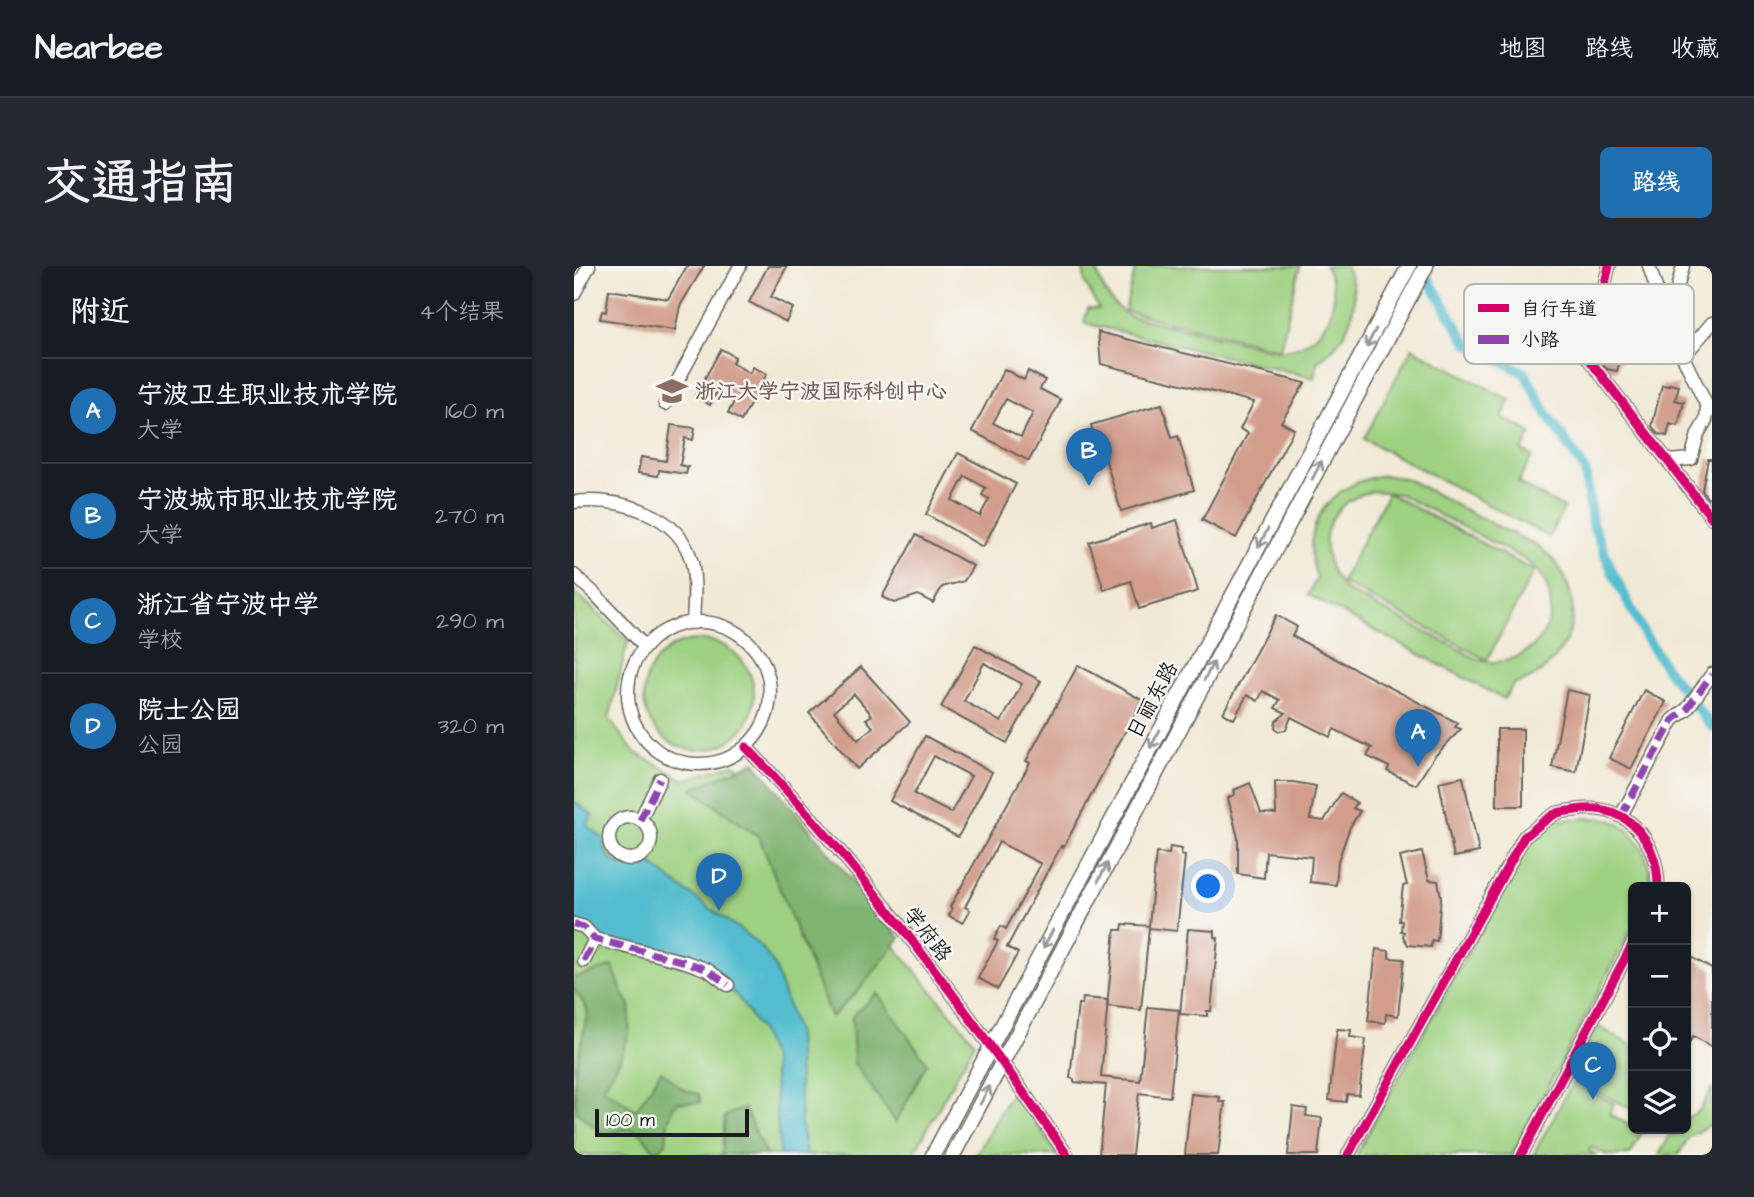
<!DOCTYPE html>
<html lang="zh">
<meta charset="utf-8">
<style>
body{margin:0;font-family:"Architects Daughter","LXGW WenKai TC",sans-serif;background:#242831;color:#f1f3f6}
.controls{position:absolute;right:21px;bottom:21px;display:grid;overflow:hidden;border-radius:10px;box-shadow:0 2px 5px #0004}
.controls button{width:63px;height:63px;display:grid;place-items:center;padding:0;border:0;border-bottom:2px solid #363941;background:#171b24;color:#f1f3f6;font:35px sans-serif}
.scale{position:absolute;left:21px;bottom:18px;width:154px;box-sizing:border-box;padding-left:7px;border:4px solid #1c1c1c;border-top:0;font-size:19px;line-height:24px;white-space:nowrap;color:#1c1c1c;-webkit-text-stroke:5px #f6f6f2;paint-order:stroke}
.you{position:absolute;left:635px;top:621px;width:24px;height:24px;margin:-18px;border:5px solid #fff;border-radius:50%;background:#1a73e8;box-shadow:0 0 0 10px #1a73e833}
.badge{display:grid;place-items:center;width:46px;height:46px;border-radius:50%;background:#1f6fb2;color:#fff;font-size:23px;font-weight:700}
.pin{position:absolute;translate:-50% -58px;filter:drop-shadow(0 2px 4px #0008)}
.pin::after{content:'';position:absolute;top:37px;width:24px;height:21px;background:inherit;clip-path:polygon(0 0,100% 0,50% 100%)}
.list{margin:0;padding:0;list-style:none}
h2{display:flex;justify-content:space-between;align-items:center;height:91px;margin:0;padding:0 28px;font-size:30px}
h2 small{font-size:23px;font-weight:400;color:#9ea1a6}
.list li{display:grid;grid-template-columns:46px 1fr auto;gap:21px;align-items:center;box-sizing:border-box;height:105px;padding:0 28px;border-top:2px solid #363941}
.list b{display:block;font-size:26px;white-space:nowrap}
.list p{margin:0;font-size:23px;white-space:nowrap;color:#9ea1a6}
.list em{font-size:23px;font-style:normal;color:#9ea1a6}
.icon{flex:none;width:38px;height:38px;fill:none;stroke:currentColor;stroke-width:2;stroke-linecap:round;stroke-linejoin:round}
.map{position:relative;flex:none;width:1138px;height:889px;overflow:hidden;border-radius:10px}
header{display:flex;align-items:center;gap:42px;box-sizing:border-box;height:98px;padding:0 35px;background:#171b24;border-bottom:2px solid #363941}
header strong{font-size:33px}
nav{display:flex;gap:38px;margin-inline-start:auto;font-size:24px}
.intro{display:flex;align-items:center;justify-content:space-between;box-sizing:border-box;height:168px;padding:0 42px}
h1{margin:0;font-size:49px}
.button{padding:18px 32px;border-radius:10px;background:#1f6fb2;color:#fff;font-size:24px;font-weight:700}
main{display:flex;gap:42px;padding:0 42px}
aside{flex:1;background:#171b24;border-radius:10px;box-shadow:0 2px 5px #0004}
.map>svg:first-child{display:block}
.green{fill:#9ed181;stroke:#5d764e;stroke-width:2;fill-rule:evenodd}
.forest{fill:#7eb36f;stroke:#4d6846;stroke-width:2}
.water{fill:#53bdcf;stroke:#386c76;stroke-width:2}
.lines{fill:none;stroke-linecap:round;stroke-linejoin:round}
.canal{stroke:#53bdcf;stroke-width:10}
.building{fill:#d29d8b;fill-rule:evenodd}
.minor-casing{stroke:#67645d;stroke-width:15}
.major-casing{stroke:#67645d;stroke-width:17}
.minor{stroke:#fff;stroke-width:12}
.major{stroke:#fff;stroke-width:14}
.minor-bridge-casing{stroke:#67645d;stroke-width:15;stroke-linecap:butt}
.minor-bridge{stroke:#fff;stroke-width:12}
.quiet{stroke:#8e44ad;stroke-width:7;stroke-dasharray:14 7;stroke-linecap:butt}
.cycleway-casing{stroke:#f6f6f2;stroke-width:13}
.cycleway{stroke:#d6006c;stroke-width:9}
.oneway{stroke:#999}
.labels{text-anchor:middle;stroke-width:5;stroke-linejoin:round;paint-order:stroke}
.education-label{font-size:21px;font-weight:bold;fill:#785e54;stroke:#f6f6f2;text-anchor:start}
.street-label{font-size:21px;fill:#1c1c1c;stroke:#f6f6f2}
.key{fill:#f6f6f2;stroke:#b5b5b2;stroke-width:2}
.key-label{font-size:19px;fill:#1c1c1c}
</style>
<header>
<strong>Nearbee</strong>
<nav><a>地图</a><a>路线</a><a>收藏</a></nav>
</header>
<div class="intro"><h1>交通指南</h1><a class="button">路线</a></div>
<main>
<aside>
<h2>附近<small>4个结果</small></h2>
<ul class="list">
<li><span class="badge">A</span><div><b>宁波卫生职业技术学院</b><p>大学</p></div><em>160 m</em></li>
<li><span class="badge">B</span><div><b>宁波城市职业技术学院</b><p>大学</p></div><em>270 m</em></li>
<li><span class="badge">C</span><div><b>浙江省宁波中学</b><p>学校</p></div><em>290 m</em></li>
<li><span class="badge">D</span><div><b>院士公园</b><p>公园</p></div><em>320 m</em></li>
</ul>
</aside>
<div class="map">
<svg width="1138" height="889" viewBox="0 0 1138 889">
<rect width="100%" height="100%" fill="#f6f6f2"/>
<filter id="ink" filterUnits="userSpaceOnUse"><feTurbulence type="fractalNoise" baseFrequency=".0143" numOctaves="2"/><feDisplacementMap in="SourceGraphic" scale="14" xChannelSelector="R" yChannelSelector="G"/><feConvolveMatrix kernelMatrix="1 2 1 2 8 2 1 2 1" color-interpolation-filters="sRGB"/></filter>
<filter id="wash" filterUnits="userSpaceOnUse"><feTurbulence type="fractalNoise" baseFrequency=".00686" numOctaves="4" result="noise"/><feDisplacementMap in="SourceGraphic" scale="28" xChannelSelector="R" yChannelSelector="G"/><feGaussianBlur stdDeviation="1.57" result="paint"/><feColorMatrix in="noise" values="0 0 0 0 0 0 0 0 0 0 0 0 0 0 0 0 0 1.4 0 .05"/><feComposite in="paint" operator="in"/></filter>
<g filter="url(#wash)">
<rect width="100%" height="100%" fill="#f1e9d5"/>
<g class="green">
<path d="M509,0H522C527,23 535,37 555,50L700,84C745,87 775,40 751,0H772C790,35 776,73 744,95L740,112L510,57L514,42L525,43L511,17Z"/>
<polygon points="562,0 726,0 706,83 551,45"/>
<polygon points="838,82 936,134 928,151 957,167 948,185 958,190 944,217 990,242 975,271 790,173"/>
<path d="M810,209L833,213C866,230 899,248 933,265C944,271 960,276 970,285C995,305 1006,342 993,372C982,396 964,412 939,419L930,433L734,329L743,312C723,259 757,217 810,209ZM799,225L826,228L950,293C960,301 970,310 974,323C988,366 947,405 905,394L771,324C738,286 747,237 799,225Z"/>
<polygon points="814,227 960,305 913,394 767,316"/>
<polygon points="0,325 54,375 35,453 60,486 111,514 160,498 179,512 401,776 339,889 0,889"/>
<circle cx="125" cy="429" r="55"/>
<path d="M1013,552C1020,552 1029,552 1036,554C1064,563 1078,594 1076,621H1059V660L938,889H782L955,576L983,554Z"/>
<polygon points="1023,760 1059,780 1057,843 996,811"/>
<polygon points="999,816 1040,838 1035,848 1068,866 1056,889 1033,889 1017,881 1015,885 1023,889 959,889"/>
<polygon points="1138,822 1138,858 1116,870 1104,889 1085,889 1098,866 1101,863 1112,863 1112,853 1126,844"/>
<polygon points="439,824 483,889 402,889"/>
</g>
<g class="forest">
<polygon points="180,496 326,672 285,724 257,751 185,571 118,523"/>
<path d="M39,700L49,728L56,738L55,768L45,795L29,822L62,844L87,805C106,818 100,823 125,828L126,837L105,836L100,840L94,856L92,877L83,885C74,881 74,874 67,868C57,860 42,865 32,869L3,847L0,810L14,745L0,722V712Z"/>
<polygon points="303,727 353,797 322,856 280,797 278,750"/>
<polygon points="170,842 192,889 148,889 151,850"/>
</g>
<path class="water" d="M0,535L18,549L13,560L29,572C28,594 53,611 70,592L98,615L172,668L189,683L200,699L223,768L227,859L232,889H206L199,795L187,766L163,730L142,710L35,677L0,654Z"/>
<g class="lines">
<polyline class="canal" points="847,1 893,77 951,107 971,145 1011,204 1018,257 1038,305 1069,366 1091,401 1138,461"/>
</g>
<g id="blocks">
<g class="building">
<polygon points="113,0 130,0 106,40 101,64 26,53 28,45 32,46 35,24 94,33"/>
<polygon points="194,0 213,0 197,31 219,42 212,56 175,36"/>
<polygon points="1038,53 1054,56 1051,69 1059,71 1053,95 1046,94 1043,105 1033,103 1028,96"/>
<polygon points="524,66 731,117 707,156 720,163 662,272 628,254 674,167 666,163 680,136 527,98"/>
<polygon points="147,83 161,91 158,97 176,107 179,101 193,108 167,155 154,147 160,136 143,126 136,139 121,130"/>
<path d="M430,103L450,114L454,105L471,114L466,123L487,134L455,195L398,165ZM432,133L459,147L447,171L419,157Z"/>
<polygon points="1095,118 1105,120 1101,134 1110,136 1104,160 1096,158 1093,170 1084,168 1078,160 1088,119 1095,120"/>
<polygon points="588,138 598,172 604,170 620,224 547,245 529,185 525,186 517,159"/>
<polygon points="97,159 121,162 119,174 111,172 106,199 114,201 112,208 85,204 84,210 64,207 67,191 92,195"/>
<path d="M384,187L442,218L409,281L352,248ZM391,210L412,222L408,229L415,233L406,250L378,234Z"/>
<polygon points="1134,193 1138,193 1138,233 1133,232 1128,224"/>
<polygon points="603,254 624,325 565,343 557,315 530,324 515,276 577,257 578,262"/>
<polygon points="342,269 399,300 390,315 368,321 359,337 344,329 320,337 308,331"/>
<polygon points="702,349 723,361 718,370 884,457 881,461 887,463 860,491 842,519 813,505 815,501 793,490 798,482 760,463 756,471 717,451 712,464 704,465 701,461 702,455 712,447 701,442 706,434 689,425 684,435 673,429 660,453 649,447"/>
<path d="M401,379L467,415L433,477L367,441ZM410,397L448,418L427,456L390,435Z"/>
<polygon points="504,399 568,434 489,582 487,580 433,681 444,687 424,723 404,712 424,675 420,673 427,660 432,663 467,598 425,576 391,641 396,644 389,657 375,650 378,643 376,641 456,497 452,495"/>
<path d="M287,401L336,456L283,503L235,447ZM280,428L298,449L292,453L299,461L284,474L260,445Z"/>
<polygon points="993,424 1016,429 1002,506 978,501"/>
<polygon points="1070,424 1092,436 1057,503 1035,492"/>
<rect x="923" y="463" width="26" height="77"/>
<path d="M351,470L418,506L384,571L316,535ZM360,490L397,510L377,547L340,528Z"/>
<polygon points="889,511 905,586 880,591 865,516"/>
<polygon points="701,516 719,516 742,520 736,553 750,555 767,527 783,537 779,542 786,545 776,561 764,595 762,619 736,616 738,591 692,586 690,612 664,608 664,572 654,532 661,528 660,524 676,517 687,547 702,548"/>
<polygon points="596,581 608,583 607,589 611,590 603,665 575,662 567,744 533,740 541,664 548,664 549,658 575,660 582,587 595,588"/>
<polygon points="848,586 855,614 864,615 867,631 863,675 858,674 857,681 834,679 829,670 830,666 827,665 828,655 825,655 829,620 833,619 826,591"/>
<polygon points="614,663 641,665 641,671 644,672 637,745 633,745 633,750 606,748"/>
<polygon points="802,683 815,685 815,692 830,693 824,750 812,748 811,757 794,755"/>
<polygon points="1112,688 1138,703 1138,781 1119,770 1112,783"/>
<polygon points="509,732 534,734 527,811 566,815 574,741 605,744 596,831 565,827 558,889 525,889 532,819 500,816 500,813 496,812 504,738 508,738"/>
<polygon points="763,763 777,764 776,771 792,773 785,829 773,828 772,836 755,834"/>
<polygon points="617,828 646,831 645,836 651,836 644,889 611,889"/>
<polygon points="719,841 733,843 732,850 748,852 744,889 714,889"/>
</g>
</g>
</g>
<g filter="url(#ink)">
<use href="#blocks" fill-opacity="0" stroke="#67645d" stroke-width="2"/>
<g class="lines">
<g class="minor-casing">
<g id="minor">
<polyline points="1035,0 1014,92 1138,252"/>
<polyline points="1075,0 1095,62 1133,140 1138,145"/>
<polyline points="0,28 15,0"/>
<polyline points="1094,57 1109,0"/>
<polyline points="1109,91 1138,57"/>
<polyline points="91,138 166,0"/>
<polyline points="1094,195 1117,193 1124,168 1132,154 1133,140"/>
<path d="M0,236C45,231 106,247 118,297C122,316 120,337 119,357"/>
<polyline points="0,309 21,328 71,381"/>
<circle cx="125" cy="427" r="71"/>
<path d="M172,481C292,605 395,747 493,889"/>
<polyline points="1050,544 1099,454 1113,443 1138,408"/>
<circle cx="56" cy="572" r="21"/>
<polyline points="66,554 86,513"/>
<polyline points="0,658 10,661 21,673 112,696 134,704 154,719"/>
<polyline points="10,695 21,673"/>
<path d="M774,889L950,571C960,564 970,554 981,548C986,545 995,545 1002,544C1052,536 1084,573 1084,621"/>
<polyline points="947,889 1059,677"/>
</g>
</g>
<g class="major-casing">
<g id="major">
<polyline points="359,889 835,0"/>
<polyline points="379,889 852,0"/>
</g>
</g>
<use href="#minor" class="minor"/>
<use href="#major" class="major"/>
<g class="minor-bridge-casing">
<polyline id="minor-bridge" points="1047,550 1050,544"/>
</g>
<use href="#minor-bridge" class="minor-bridge"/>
<g class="quiet">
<polyline points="1047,550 1099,454 1113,443 1138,408"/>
<polyline points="66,554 86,513"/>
<polyline points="0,658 10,661 21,673 112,696 134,704 154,719"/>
<polyline points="10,695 21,673"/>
</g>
<g class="cycleway-casing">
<g id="cycleway">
<polyline points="1035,0 1014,92 1138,252"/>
<path d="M172,481C292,605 395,747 493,889"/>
<path d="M774,889L950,571C960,564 970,554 981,548C986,545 995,545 1002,544C1052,536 1084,573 1084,621"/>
<polyline points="947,889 1059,677"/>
</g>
</g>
<use href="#cycleway" class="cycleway"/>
</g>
<defs><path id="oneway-shaft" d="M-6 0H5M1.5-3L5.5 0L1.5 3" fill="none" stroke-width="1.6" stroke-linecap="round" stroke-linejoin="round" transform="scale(1.75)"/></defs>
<g class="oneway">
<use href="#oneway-shaft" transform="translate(797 72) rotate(118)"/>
<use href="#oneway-shaft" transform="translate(743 204) rotate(-62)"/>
<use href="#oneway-shaft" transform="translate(689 272) rotate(118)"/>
<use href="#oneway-shaft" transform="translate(635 405) rotate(-62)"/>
<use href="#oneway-shaft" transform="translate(581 473) rotate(118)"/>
<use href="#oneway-shaft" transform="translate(529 606) rotate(-62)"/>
<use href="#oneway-shaft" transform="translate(474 673) rotate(118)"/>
<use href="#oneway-shaft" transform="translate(411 829) rotate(-62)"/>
</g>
</g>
<defs>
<g id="university-bare" transform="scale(2.415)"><path d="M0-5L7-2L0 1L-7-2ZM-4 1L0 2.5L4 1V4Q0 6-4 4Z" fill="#8d6e63" stroke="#f6f6f2" stroke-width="2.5" paint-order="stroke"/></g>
</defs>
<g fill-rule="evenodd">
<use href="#university-bare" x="98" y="125"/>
</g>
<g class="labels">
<g class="education-label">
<text x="121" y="132">浙江大学宁波国际科创中心</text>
</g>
<g class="street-label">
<text transform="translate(578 434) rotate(-62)" y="7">日丽东路</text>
<text transform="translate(354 668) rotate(52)" y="7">学府路</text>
</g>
</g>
<rect x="890" y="18" width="230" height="80" rx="10" class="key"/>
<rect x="904" y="38" width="31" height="8" fill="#d6006c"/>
<rect x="904" y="69" width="31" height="9" fill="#8e44ad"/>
<g class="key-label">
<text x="947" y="49">自行车道</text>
<text x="947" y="80">小路</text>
</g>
</svg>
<div class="controls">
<button>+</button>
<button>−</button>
<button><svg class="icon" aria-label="locate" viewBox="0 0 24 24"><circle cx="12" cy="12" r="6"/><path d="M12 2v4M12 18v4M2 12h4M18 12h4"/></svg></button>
<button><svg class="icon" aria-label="layers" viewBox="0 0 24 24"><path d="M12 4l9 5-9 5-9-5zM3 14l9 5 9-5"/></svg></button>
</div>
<div class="scale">100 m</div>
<div class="you"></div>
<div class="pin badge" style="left:844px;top:501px">A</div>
<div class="pin badge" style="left:515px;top:220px">B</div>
<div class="pin badge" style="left:1019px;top:834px">C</div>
<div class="pin badge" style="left:145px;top:645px">D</div>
</div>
</main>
